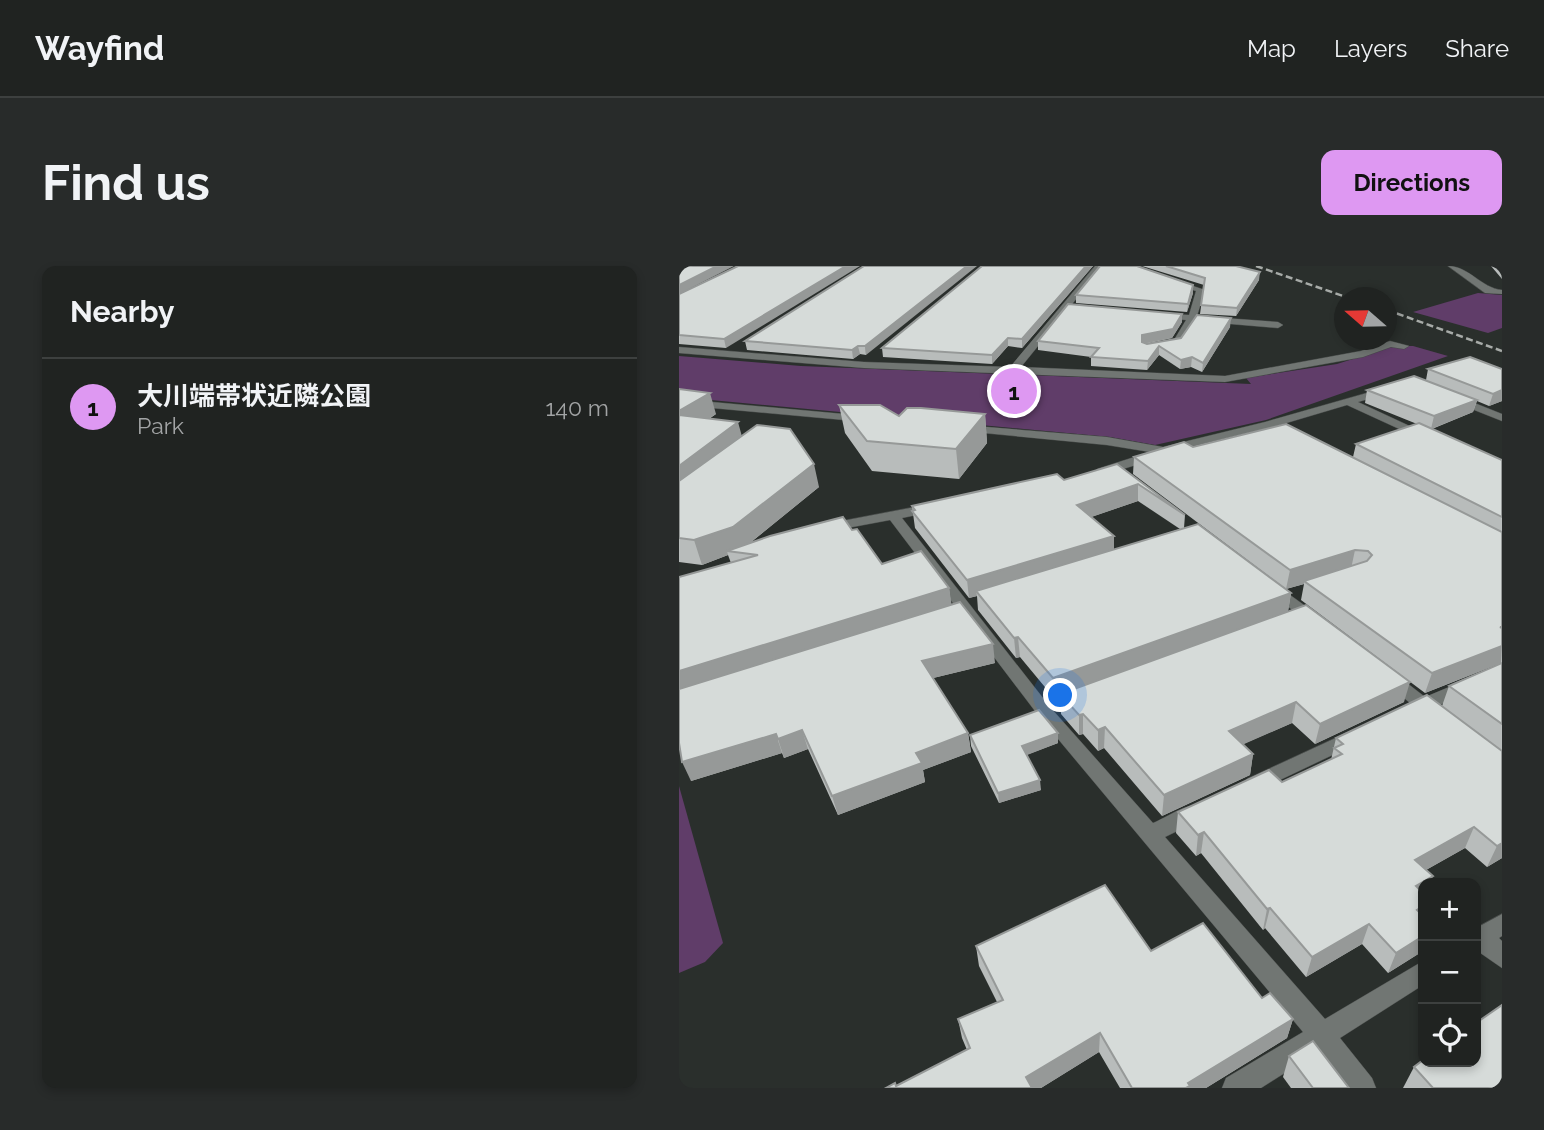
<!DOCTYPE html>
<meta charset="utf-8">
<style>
body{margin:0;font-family:Raleway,"Noto Sans JP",sans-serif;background:#282b2a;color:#f1f3f6}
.controls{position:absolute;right:21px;bottom:21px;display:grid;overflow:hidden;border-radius:14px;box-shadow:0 4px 10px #0003}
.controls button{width:63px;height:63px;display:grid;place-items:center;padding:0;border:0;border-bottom:2px solid #3d403f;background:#202321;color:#f1f3f6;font:35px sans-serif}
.compass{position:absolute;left:655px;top:21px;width:63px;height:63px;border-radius:50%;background:#202321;box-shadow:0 4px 10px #0003;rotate:290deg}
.you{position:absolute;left:382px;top:430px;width:24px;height:24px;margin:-18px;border:5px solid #fff;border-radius:50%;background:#1a73e8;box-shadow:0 0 0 10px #1a73e833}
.badge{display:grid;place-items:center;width:46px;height:46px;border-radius:50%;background:#de98f2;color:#111;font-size:23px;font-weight:700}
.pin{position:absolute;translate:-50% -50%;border:4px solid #fff;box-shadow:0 2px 7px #0006}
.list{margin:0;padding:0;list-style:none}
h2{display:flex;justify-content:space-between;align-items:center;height:91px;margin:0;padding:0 28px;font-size:30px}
h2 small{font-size:23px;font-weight:400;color:#a2a4a5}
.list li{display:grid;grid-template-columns:46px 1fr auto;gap:21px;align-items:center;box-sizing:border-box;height:98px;padding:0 28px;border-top:2px solid #3d403f}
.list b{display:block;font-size:26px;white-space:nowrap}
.list p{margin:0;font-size:23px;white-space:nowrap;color:#a2a4a5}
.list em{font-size:23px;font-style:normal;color:#a2a4a5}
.icon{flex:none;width:38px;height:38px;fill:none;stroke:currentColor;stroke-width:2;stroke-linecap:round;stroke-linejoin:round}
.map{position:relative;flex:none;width:823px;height:822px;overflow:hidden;border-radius:14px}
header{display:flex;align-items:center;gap:42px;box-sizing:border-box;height:98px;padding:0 35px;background:#202321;border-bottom:2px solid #3d403f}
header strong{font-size:33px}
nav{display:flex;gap:38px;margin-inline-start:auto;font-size:24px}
.intro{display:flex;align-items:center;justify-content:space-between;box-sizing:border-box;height:168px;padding:0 42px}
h1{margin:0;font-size:49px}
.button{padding:18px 32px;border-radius:14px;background:#de98f2;color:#111;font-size:24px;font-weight:700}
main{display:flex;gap:42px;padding:0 42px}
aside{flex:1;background:#202321;border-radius:14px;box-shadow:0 4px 10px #0003}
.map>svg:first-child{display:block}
.green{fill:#603d69}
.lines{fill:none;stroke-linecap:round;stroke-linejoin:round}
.minor-casing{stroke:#484c4a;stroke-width:1}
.minor{fill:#717673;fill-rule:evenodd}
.rail{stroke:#a7aba8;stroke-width:2.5;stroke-dasharray:7 3.5;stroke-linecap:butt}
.wall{fill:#b8bcbb;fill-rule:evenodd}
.shaded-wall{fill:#969998}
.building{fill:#d6dbd9;stroke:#969998;stroke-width:2}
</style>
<header>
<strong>Wayfind</strong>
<nav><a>Map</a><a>Layers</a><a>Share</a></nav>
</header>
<div class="intro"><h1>Find us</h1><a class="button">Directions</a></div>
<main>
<aside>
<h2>Nearby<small></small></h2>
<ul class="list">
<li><span class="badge">1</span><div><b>大川端帯状近隣公園</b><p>Park</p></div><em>140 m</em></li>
</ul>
</aside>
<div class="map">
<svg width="823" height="822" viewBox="0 0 823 822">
<rect width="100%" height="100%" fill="#2a2f2c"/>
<g class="green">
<polygon points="799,27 823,29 823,62 809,67 734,46"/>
<polygon points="715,80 734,80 769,90 587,154 476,179 431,171 0,131 0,90 122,100 572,118 567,112 658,98"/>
<polygon points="0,520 44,677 26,696 0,707"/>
</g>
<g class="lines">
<g class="minor-casing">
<g id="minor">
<polygon points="416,0 424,0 342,101 546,110 682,85 711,75 730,80 725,83 712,81 684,91 546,116 185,102 0,87 0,81 185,96 331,101"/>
<path d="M769,0C790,0 802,22 823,24V28L806,27Z"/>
<polygon points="493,13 526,24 518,50 599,56 604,59 599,62 516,55 501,78 479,81 479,77 495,74 507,54 480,52 477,47 510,49 517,25 490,17"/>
<polygon points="709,121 713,122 713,126 679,136 750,169 750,173 742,173 668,139 594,161 480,188 479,192 422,210 416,206 418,203 471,186 428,179 284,165 278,162 284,159 428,171 484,181 586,156"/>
<polygon points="770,130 778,130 823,148 823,155 770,134"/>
<polygon points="0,133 187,150 193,153 187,156 0,139"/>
<path d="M257,237L264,241L262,244L223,252L371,441L474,557C489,551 510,535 525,540L528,546L525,552L486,571L646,753L744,695V719L661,772L693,812L697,822H666L639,786L582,822H543L547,812L624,766L359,449L211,254L147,266L140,262L147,258Z"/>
<polygon points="593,316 643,352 645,355 643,358 631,358 588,324 585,321 588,318"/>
<polygon points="823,399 823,412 758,440 765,448 756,454 742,446 730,446 727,442 731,437 700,411 709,405 715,407 746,431"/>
<polygon points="676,463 683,465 685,470 683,475 582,523 568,523 565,518 568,513"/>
<polygon points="823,648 823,670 820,672 823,675 823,702 797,684 797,662"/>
</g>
</g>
<use href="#minor" class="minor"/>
<g class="rail">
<polyline points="577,0 670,32"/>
<polyline points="708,44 823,85"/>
</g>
</g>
<g class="wall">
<polygon points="59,0 47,82 0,78 0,28"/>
<polygon points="185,0 187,89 181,88 174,93 68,84 66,75"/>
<polygon points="303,0 414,0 343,82 329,80 313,98 204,91 203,82"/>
<polygon points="463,0 557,0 580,14 557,50 521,48 525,19"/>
<polygon points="812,0 823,0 823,13"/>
<polygon points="514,27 508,46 397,37 397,29"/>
<polygon points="503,56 493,72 466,78 468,78 502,72 551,61 523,106 512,101 501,103 480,89 468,104 412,100 412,91 359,84 359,75"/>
<polygon points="749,103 823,103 823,135 810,140 798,135 794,146 753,163 823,194 823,397 822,397 746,427 622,334 625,318 607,323 454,208 455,191 514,181 674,191 677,178 738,158 686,137 688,124 747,114"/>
<polygon points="0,123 37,148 30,153 62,170 140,221 71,277 173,264 203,298 270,322 272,339 316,397 254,412 289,467 292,486 244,504 246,516 159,549 129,483 105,492 103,487 12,515 52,297 49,289 23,299 0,296"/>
<polygon points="160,139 220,150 306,148 308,177 280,213 193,205 166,167"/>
<path d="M438,198L506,249L505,262L612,327L609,345L725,436L636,478L613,457L564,478L574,488L571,509L483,550L425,482L419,485L404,468L400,469L382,448L381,430L375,432L341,391L337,392L299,344L298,330L290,332L236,262L233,240L385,214ZM459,235L501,263L435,284L412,251Z"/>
<polygon points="823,397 823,592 808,601 786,582 747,604 744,617 744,685 709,707 683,678 627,711 586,662 584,664 522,587 517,590 497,567 499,546 603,516 652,494 657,472 763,440 770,420"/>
<polygon points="379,467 379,477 347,489 362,524 320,537 292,480 291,469"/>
<polygon points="297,680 472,685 583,732 614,753 608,772 527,822 441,822 420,786 362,822 207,822 217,820 288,784 283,772 279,753 318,736 300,700"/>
<polygon points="610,790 670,822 612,822 604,811"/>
<polygon points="735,801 823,822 724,822"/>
</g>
<g class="shaded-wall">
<polygon points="38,0 55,0 0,28 0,19"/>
<polygon points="167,0 181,0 47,82 45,73"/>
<polygon points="288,0 298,0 187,89 186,80"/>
<polygon points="407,0 414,0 343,82 343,73"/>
<polygon points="581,6 580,14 557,50 558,42"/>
<polygon points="514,19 514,27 508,46 509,38"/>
<polygon points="503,48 503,56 493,72 463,78 463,69"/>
<polygon points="552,52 551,61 523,106 524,97"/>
<polygon points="329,72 329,80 313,98 313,89"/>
<polygon points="179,80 181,88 174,93 173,84"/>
<polygon points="480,80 480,89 468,104 469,95"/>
<polygon points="513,91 512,101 501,103 502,94"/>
<polygon points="823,124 823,135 810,140 814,128"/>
<polygon points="31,127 37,148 2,170 0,162 0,145"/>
<polygon points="798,134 794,146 752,163 755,150"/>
<polygon points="306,148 308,177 280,213 277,183"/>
<polygon points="59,156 65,178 0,230 0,200"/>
<polygon points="135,198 140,221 61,285 48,285 49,289 23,299 15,274"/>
<polygon points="459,218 459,235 398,256 398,239"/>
<polygon points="435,270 435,287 297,325 298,330 290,332 288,314"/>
<polygon points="676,284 672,303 625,315 625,318 607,323 611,304"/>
<polygon points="270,322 273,341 0,427 0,405"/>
<polygon points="612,327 609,346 381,428 381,430 375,432 374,412"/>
<polygon points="339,371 341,391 337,392 335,372"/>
<polygon points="314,378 316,397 246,414 243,395"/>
<polygon points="823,380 822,397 746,427 753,407"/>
<polygon points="731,416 725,436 636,478 641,458"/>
<polygon points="617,436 613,457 547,486 550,465"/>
<polygon points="404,448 404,468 400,469 400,449"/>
<polygon points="426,461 425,482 419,485 419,464"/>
<polygon points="123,464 129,483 105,492 99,473"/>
<polygon points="289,467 292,486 244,504 246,516 159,549 153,530 237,487"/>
<polygon points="379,467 379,477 343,491 343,480"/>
<polygon points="97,468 103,487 12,515 3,496"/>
<polygon points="574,488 571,509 483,550 485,529"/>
<polygon points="361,514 362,524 320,537 319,527"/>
<polygon points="795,561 786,582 729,614 736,594"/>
<polygon points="525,566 522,587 517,590 519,569"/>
<polygon points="823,577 823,592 808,601 818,580"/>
<polygon points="754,610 751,617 744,617 744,632 737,620"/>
<polygon points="744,640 744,655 738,644"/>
<polygon points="591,642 586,662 584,664 588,643"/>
<polygon points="690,658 683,678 627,711 633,691"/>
<polygon points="744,670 744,685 709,707 717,687"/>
<polygon points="614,753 608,772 527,822 507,822 509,817"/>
<polygon points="421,767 420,786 362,822 349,822 347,811"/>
</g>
<g class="building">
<polygon points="0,0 38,0 0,19"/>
<polygon points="59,0 167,0 45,73 0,69 0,28"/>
<polygon points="185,0 288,0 186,80 179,80 173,84 66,75"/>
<polygon points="303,0 407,0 343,73 329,72 313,89 203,82"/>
<polygon points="421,0 458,0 514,19 509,38 397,29"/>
<polygon points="487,0 557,0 581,6 558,42 522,39 526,12"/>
<polygon points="389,38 503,48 494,63 463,69 463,76 468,78 502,72 518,49 552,52 524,97 513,91 502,94 480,80 469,95 412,91 420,82 359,75"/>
<polygon points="791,91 823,103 823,124 814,128 749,103"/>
<polygon points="735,110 798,134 755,150 688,124"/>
<polygon points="0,123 31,127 0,145"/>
<polygon points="160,139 201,139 220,150 228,142 242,142 306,148 277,183 188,175"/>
<polygon points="0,149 59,156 0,200"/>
<polygon points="740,157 823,194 823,251 677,178"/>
<polygon points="607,158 823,266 823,361 821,361 823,362 823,380 753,407 625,315 688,295 693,289 689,285 676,284 611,304 455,191 505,176 514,181"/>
<polygon points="78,159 111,163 135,198 54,261 15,274 0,272 0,215"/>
<polygon points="438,198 506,249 459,218 398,239 435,270 288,314 233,245 236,244 233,240 378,208 385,214"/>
<polygon points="164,251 173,264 178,263 203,298 242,285 270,322 0,405 0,311 79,289 48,285 91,270"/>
<polygon points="519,258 612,327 374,412 339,371 335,372 297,325"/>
<polygon points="281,336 314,378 243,395 289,467 237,487 243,497 153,530 123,464 99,473 97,468 3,496 0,477 0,423"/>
<polygon points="627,339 731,416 641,458 617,436 550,465 574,488 485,529 426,461 419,464 404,448 400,449 381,428"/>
<polygon points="823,397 823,458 770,420"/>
<polygon points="748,429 823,485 823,577 818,580 795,561 736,594 754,610 737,620 744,627 744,640 738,644 744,650 744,670 717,687 690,658 633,691 591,642 588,643 525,566 519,569 499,546 590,504 603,516 663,488 655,482 664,478 657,472"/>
<polygon points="360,444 379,467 343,480 361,514 319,527 291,469"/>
<polygon points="426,619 472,685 524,657 583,732 591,727 614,753 509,817 511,820 507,822 453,822 421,767 347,811 353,822 207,822 216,817 217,820 291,782 279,753 324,734 297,680"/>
<polygon points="823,739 823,822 754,822 735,801 744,794 744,796 797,796 797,757"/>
<polygon points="634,775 670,822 634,822 610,790"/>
</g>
</svg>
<div class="controls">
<button>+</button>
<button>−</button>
<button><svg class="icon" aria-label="locate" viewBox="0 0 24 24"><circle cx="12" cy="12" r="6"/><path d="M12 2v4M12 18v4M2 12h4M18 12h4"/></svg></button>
</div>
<svg class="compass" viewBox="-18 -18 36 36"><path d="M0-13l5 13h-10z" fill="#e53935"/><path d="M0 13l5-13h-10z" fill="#a2a4a5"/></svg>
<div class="you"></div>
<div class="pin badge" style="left:335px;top:125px">1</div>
</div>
</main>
